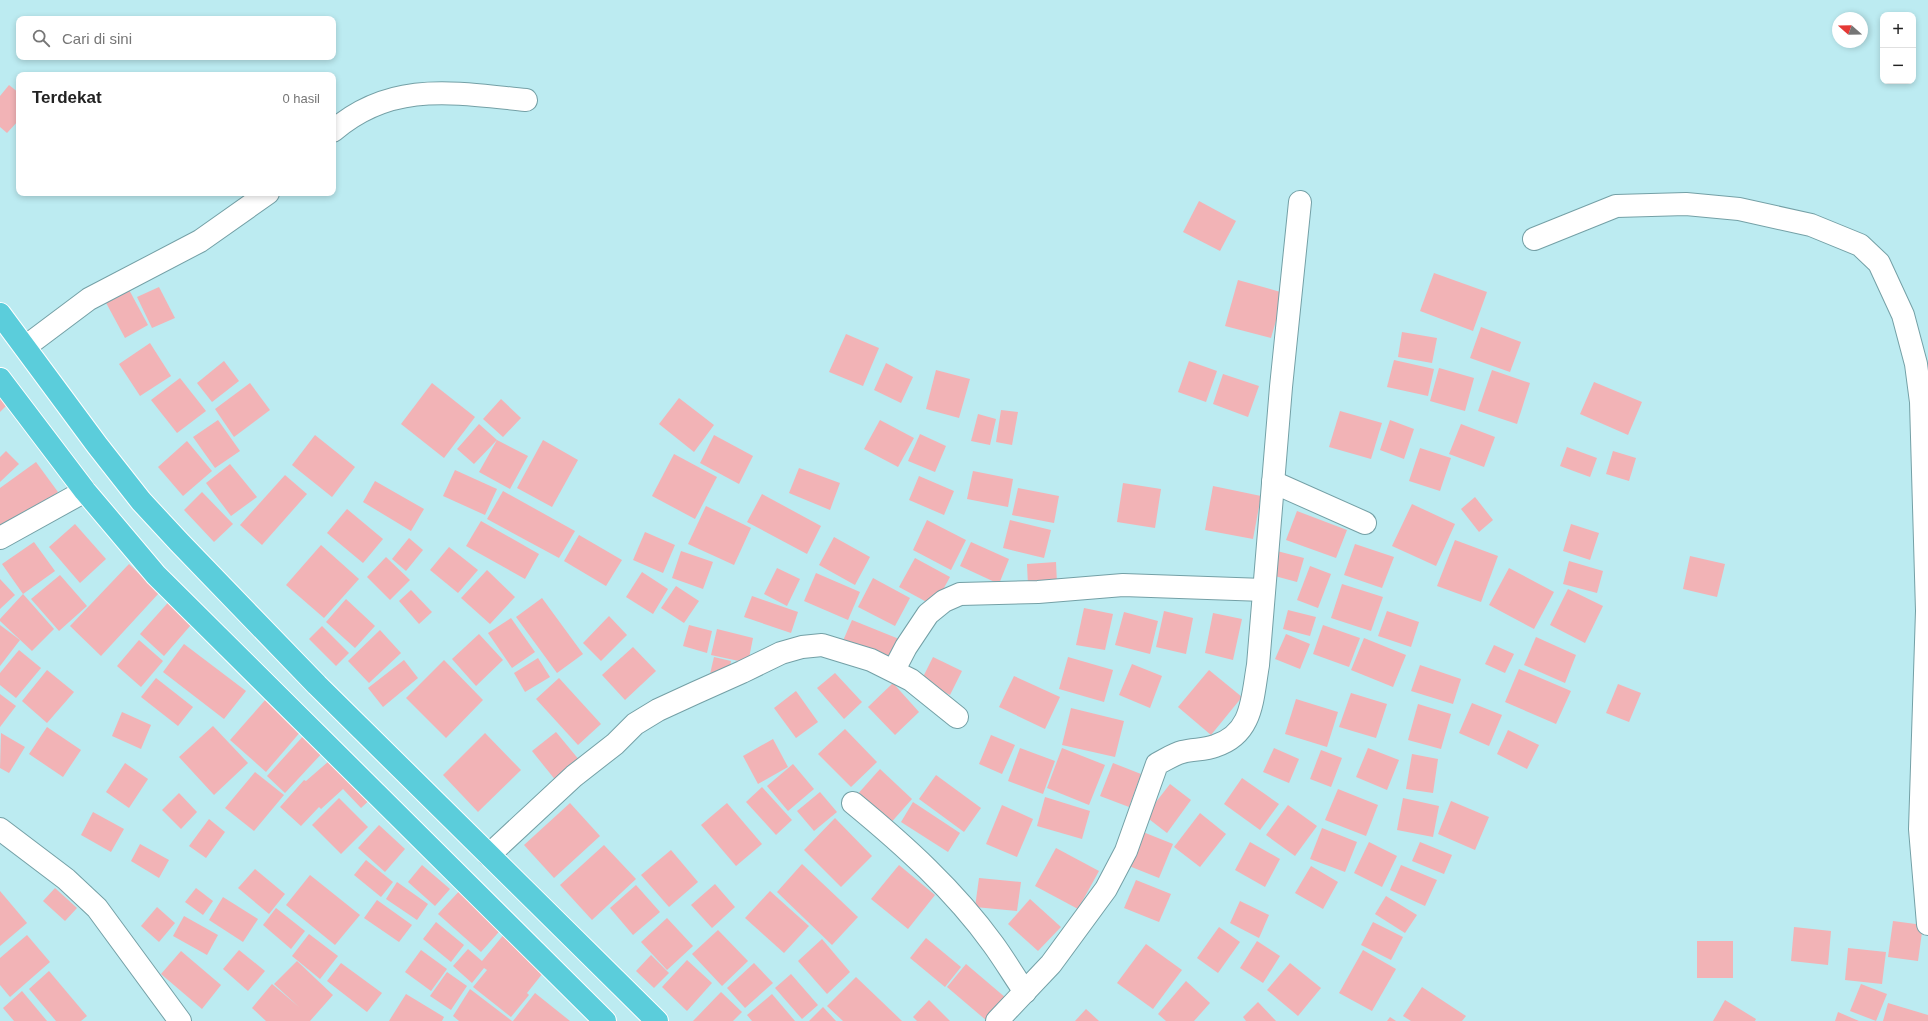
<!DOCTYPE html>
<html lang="id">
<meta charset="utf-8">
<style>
body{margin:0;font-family:Helvetica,sans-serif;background:#f6f6f6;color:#222}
.controls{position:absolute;right:12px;top:12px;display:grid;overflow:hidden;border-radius:8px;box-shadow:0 2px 6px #0003}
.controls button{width:36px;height:36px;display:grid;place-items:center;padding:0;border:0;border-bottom:1px solid #e0e0e0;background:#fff;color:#222;font:20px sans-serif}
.compass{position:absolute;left:1832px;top:12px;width:36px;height:36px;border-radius:50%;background:#fff;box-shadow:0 2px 6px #0003;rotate:290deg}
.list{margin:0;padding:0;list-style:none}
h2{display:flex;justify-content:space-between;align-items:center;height:52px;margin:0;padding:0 16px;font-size:17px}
h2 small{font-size:13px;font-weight:400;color:#767676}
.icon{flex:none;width:22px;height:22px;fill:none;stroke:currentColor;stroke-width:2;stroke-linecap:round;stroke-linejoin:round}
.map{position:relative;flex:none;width:1928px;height:1021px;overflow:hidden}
.search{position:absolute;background:#fff;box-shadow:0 2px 6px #0003;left:16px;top:16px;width:320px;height:44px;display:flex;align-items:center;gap:10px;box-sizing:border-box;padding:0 14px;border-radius:8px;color:#767676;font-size:15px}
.panel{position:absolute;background:#fff;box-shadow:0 2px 6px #0003;left:16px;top:72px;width:320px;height:124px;border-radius:8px}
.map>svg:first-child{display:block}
.building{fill:#f2b3b6}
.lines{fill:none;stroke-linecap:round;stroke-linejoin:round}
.street-casing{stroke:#74a0a6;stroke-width:24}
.highway-casing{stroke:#fff;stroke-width:24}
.street{stroke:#fff;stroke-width:22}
.highway{stroke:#5bcddb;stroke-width:22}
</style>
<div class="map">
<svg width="1928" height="1021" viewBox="0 0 1928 1021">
<rect width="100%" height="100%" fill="#bcebf1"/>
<g class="building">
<polygon points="9,85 19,93 19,120 7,133 0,127 0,96"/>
<polygon points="1199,201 1236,221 1220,251 1183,232"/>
<polygon points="1434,273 1487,292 1473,331 1420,311"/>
<polygon points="1238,280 1284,293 1271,338 1225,326"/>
<polygon points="127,286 148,325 125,338 104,299"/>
<polygon points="159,287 175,318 152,328 137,297"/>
<polygon points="1481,327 1521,342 1510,372 1470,358"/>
<polygon points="1402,332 1437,338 1432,363 1398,357"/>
<polygon points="846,334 879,348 863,386 829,372"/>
<polygon points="150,343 171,376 140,396 119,364"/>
<polygon points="1394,360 1434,369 1428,396 1387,387"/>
<polygon points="224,361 239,381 212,402 197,383"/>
<polygon points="1189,361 1217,371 1206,402 1178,392"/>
<polygon points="886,363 913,377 901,403 874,390"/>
<polygon points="1439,368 1474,378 1465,411 1430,401"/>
<polygon points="936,370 970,379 959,418 926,409"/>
<polygon points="1492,370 1530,383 1517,424 1478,411"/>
<polygon points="1223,374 1259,386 1248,417 1213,404"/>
<polygon points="180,378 206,411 177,433 151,400"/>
<polygon points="1594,382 1642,402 1628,435 1580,414"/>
<polygon points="250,383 270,410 234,437 215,409"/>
<polygon points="432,383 475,417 444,458 401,424"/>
<polygon points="0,396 8,404 0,412"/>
<polygon points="679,398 714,425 694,452 659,424"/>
<polygon points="501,399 521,418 503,437 483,419"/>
<polygon points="1001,410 1018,412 1012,445 996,442"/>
<polygon points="1340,411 1382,423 1371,459 1329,447"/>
<polygon points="978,414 996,419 990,445 971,441"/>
<polygon points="218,420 240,451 215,468 193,437"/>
<polygon points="880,420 914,438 898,467 864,449"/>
<polygon points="1390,420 1414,429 1404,459 1380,450"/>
<polygon points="479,424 497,440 528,456 510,489 479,472 497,440 474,464 457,449"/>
<polygon points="1461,424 1495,437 1484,467 1449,454"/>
<polygon points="920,434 946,446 935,472 908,461"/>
<polygon points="315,435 355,467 332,497 292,465"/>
<polygon points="714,435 753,456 739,484 700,463"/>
<polygon points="543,440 578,460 552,507 517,488"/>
<polygon points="187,441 212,471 183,496 158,467"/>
<polygon points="1567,447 1597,458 1590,477 1560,466"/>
<polygon points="1420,448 1451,458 1440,491 1409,481"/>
<polygon points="6,451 19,464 0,482 0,457"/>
<polygon points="1613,451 1636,458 1629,481 1606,474"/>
<polygon points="674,454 717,477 695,519 652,496"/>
<polygon points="36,462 58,492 5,531 0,524 0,488"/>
<polygon points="230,464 257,497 231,516 206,483"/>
<polygon points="799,468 840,483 830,510 789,493"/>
<polygon points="455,470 497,489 485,515 443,496"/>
<polygon points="973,471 1013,479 1008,507 967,499"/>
<polygon points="285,475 307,494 262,545 240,525"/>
<polygon points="919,476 954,491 944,515 909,500"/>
<polygon points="375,481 424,509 411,531 363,502"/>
<polygon points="1123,483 1161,489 1155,528 1117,522"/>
<polygon points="1213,486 1261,496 1253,539 1205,530"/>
<polygon points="1018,488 1059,496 1054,523 1012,515"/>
<polygon points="503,491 575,531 559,558 487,519"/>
<polygon points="202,492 233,524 214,542 184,510"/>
<polygon points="762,494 821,526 807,554 747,522"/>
<polygon points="1475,497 1493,520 1479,532 1461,509"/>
<polygon points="1412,504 1455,524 1436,566 1392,546"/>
<polygon points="706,506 751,528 734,565 688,544"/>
<polygon points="347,509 383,539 363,563 327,533"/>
<polygon points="1297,511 1347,530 1336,558 1286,540"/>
<polygon points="927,520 966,540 951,570 913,550"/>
<polygon points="1010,520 1051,530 1044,558 1003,548"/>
<polygon points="481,521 539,554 525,579 466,546"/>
<polygon points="75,524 106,559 80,583 49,547"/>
<polygon points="1571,524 1599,533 1590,560 1563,551"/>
<polygon points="645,532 675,545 663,573 633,560"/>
<polygon points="579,535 622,560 606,586 564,561"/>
<polygon points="834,537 870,557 855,585 819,565"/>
<polygon points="409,538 423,550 406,571 392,559"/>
<polygon points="1455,540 1498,556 1481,602 1437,586"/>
<polygon points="34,542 55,571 23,594 54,629 32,651 0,621 0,619 23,594 2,564"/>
<polygon points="971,542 1009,559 999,584 960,566"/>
<polygon points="1355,544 1394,557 1382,588 1344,575"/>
<polygon points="321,545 359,579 324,618 286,585"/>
<polygon points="449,547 478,570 458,593 430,570"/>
<polygon points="681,551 713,562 703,589 672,578"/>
<polygon points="1277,551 1304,558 1297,582 1271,575"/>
<polygon points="1690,556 1725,564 1717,597 1683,589"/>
<polygon points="386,557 410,580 390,600 367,577"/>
<polygon points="915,558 950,577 934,606 899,587"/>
<polygon points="1569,561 1603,571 1597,593 1563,584"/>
<polygon points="1056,562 1057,584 1028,586 1027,564"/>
<polygon points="129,564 159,593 101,656 70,626"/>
<polygon points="1310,566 1331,574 1318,608 1297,600"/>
<polygon points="777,568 800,579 787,606 764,594"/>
<polygon points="1509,568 1554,592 1534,629 1489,605"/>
<polygon points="487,570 515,597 490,624 461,598"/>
<polygon points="642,572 668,589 653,614 626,597"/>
<polygon points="816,573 860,592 848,620 804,601"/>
<polygon points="60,575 87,606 59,631 31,599"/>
<polygon points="873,578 910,598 895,626 858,607"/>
<polygon points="0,579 15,595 0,609"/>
<polygon points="1342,584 1383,597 1371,631 1331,618"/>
<polygon points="676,586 699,601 684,623 661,608"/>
<polygon points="1568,589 1603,606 1585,643 1550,625"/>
<polygon points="411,590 432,612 419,624 399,601"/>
<polygon points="752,596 798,612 791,633 744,617"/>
<polygon points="173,597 197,618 164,656 140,634"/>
<polygon points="542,598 583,654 557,673 516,617"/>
<polygon points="346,599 375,626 355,648 326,622"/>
<polygon points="1084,608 1113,614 1105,650 1076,645"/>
<polygon points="1288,610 1316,617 1310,636 1283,629"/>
<polygon points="1164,611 1193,618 1186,654 1156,647"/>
<polygon points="1387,611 1419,622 1411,647 1378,636"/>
<polygon points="1124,612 1158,621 1150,654 1115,645"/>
<polygon points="1213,613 1242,619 1233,660 1205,653"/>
<polygon points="609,616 627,635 601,661 583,643"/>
<polygon points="511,618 535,652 512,668 488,633"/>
<polygon points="852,620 904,641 895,665 842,643"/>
<polygon points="0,625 20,640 0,666"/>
<polygon points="689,625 712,631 707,653 683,646"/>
<polygon points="1323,625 1360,638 1349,667 1313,654"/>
<polygon points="322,626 349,653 336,666 309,639"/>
<polygon points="717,629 753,638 748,663 711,655"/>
<polygon points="380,630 401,653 369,683 348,661"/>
<polygon points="479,634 503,660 476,686 452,659"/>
<polygon points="1286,634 1310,644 1300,669 1275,659"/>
<polygon points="1536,637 1576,655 1565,683 1524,665"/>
<polygon points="1364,638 1406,655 1393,687 1351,670"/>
<polygon points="139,640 163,661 141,687 117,666"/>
<polygon points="184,644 246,691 224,719 163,672"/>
<polygon points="1494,645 1514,654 1505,673 1485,664"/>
<polygon points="633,647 656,671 625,700 602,675"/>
<polygon points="19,650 41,668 16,698 0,685 0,673"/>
<polygon points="714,657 731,661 728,677 710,674"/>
<polygon points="933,657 962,671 950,695 921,681"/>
<polygon points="1068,657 1113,670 1104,702 1059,689"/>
<polygon points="538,658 550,677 525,692 514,673"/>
<polygon points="404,660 418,678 383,707 368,688"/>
<polygon points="444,660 483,700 446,738 406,698"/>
<polygon points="1132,664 1162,676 1150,708 1119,695"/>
<polygon points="1420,665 1461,679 1453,704 1411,691"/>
<polygon points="1519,669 1571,691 1556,724 1505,702"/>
<polygon points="47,670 74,692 47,723 22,701"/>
<polygon points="1209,670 1242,697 1211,735 1178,707"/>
<polygon points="835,673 862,702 844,719 817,688"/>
<polygon points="1014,676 1060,697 1045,729 999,707"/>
<polygon points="156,678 193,707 178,726 141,697"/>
<polygon points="559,678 601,724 578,745 536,699"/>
<polygon points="893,683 919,712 895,735 868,707"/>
<polygon points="1618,684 1641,693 1629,722 1606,713"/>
<polygon points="796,691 818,722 796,738 774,708"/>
<polygon points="1351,693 1387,704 1376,738 1339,727"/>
<polygon points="0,694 16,706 0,727"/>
<polygon points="266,699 302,730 266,772 230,740"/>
<polygon points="1296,699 1338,712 1327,747 1285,734"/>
<polygon points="1472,703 1502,715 1489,746 1459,733"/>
<polygon points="1418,704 1451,714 1441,749 1408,740"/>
<polygon points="1071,708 1124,721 1115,757 1062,745"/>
<polygon points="122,712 151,725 141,749 112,736"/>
<polygon points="213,726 248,763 214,795 179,757"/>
<polygon points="47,727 81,750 63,777 29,754"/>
<polygon points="845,729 877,762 851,787 818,754"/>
<polygon points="1508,730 1539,745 1527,769 1497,754"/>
<polygon points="556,732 585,767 561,787 532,751"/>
<polygon points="1,733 25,747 9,773 0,768"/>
<polygon points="306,733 325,750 285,793 267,776"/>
<polygon points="485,733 521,770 478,812 443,775"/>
<polygon points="991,735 1015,745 1002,774 979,764"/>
<polygon points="773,739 788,767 758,784 743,756"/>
<polygon points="1020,748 1055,761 1043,794 1008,781"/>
<polygon points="1062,748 1105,765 1089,805 1047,788"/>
<polygon points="1274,748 1299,759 1289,783 1263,772"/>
<polygon points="1368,748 1399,760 1387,790 1356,777"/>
<polygon points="1321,750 1342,758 1331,787 1310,779"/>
<polygon points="1412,754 1438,759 1433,793 1406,789"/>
<polygon points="329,761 349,783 357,776 375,795 361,808 343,789 321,809 319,807 301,826 280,807 304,780 306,781"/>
<polygon points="125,763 148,779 129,808 106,792"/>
<polygon points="1113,763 1141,774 1129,807 1100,796"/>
<polygon points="793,764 814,789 788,811 767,786"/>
<polygon points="880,769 912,799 888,826 856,796"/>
<polygon points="255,772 284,795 254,831 225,808"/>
<polygon points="936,775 981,808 964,832 919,799"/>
<polygon points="1242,778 1279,804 1260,830 1224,804"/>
<polygon points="1170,784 1191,800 1167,833 1145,816"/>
<polygon points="762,787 792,820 776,835 746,802"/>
<polygon points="1338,789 1378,805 1366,836 1325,820"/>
<polygon points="820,792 837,812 814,831 797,811"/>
<polygon points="179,793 197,812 181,829 162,810"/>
<polygon points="1045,797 1090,811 1082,839 1037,826"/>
<polygon points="339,798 368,827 341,854 312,825"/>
<polygon points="1403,798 1439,806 1433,837 1397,830"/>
<polygon points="1451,801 1489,817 1475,850 1438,834"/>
<polygon points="913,802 960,833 948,852 901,822"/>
<polygon points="570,803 600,836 554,878 524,845"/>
<polygon points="727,803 762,844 736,866 701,825"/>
<polygon points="1002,805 1033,819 1017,857 986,844"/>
<polygon points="1288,805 1317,826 1295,856 1266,835"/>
<polygon points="93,812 124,829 111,852 81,835"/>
<polygon points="1200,813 1226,834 1200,867 1174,847"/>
<polygon points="835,818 872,856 841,887 804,850"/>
<polygon points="209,819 225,832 206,858 189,846"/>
<polygon points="379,825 405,849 385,872 358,848"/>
<polygon points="1322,828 1357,842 1345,872 1310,859"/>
<polygon points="1138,830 1173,844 1159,878 1124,864"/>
<polygon points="1250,842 1280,859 1265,887 1235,870"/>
<polygon points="1369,842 1397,856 1382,887 1354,873"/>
<polygon points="1420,842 1452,855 1444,874 1412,861"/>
<polygon points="140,844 169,860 159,878 131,861"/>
<polygon points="604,845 636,879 592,920 560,885"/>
<polygon points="1056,848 1099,871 1078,909 1035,886"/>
<polygon points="671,850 698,882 669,907 641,875"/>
<polygon points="366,860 393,882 381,897 354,875"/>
<polygon points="802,864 858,917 832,945 777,892"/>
<polygon points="422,865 450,889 435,906 408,882"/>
<polygon points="899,865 935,895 908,929 871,899"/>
<polygon points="1401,865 1437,880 1425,906 1390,890"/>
<polygon points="1311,866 1338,882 1323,909 1295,893"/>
<polygon points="255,869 285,894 269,914 238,888"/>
<polygon points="310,875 360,915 335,945 286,905"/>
<polygon points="979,878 1021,882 1017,911 975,907"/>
<polygon points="1136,880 1171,894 1159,922 1124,908"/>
<polygon points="397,882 428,904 417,920 386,899"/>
<polygon points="715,884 735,907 712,928 691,905"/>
<polygon points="636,885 660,912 633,935 610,908"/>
<polygon points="463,887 505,925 481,952 438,914"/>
<polygon points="55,888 77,908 65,921 43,901"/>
<polygon points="196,888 213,901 203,915 185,902"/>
<polygon points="0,891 27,923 0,946"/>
<polygon points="770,891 809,926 784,953 745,918"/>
<polygon points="1386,896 1417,915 1405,933 1375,914"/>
<polygon points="223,897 258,919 243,942 209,920"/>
<polygon points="1030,899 1061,927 1038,951 1008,924"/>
<polygon points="377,900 412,925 399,942 364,918"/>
<polygon points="1240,901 1269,915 1259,938 1230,923"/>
<polygon points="157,907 175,923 159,942 141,926"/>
<polygon points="276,908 305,931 291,949 263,925"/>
<polygon points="184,916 218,935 207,955 173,936"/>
<polygon points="667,918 693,946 667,970 641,942"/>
<polygon points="1893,921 1923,925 1918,961 1888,957"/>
<polygon points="436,922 464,945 451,962 423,939"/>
<polygon points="1373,922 1403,937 1391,960 1361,945"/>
<polygon points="1219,927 1240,942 1218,973 1197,958"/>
<polygon points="1794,927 1831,931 1828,965 1791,961"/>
<polygon points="718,930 748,961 722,986 692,954"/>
<polygon points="505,933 547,968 527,993 529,995 511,1017 473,987 487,970 484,968 472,983 453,966 468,949 482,961"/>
<polygon points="309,934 338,956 320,979 292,956"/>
<polygon points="27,935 50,962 10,997 0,985 0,958"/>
<polygon points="926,938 961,967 945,987 910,958"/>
<polygon points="822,939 850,972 827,994 798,961"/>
<polygon points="1257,941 1280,956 1263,983 1240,968"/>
<rect x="1697" y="941" width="36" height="37"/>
<polygon points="1146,944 1182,970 1153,1009 1117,983"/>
<polygon points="1848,948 1886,952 1882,984 1845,980"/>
<polygon points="239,950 265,971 248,991 223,969"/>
<polygon points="421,950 447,969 431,991 405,972"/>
<polygon points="1363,950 1396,969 1372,1011 1339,993"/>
<polygon points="181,951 221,985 202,1009 161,974"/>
<polygon points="651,955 669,973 654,988 636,971"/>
<polygon points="687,960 712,983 687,1011 662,987"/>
<polygon points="297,961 333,995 310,1021 266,1021 252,1008 272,984 299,1007 274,984"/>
<polygon points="341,963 382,993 367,1012 327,981"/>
<polygon points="754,963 773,983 745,1008 727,988"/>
<polygon points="1290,963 1321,988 1298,1016 1267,990"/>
<polygon points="966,964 1006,998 987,1021 947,987"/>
<polygon points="49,971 87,1016 81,1021 56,1021 29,989"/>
<polygon points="447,972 467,986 451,1010 430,996"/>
<polygon points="791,974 818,1005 802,1019 775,988"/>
<polygon points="856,977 902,1021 843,1021 827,1006"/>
<polygon points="1186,981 1210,1003 1194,1021 1166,1021 1158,1014"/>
<polygon points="1861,984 1887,994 1876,1021 1850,1011"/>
<polygon points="1422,987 1466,1016 1462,1021 1411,1021 1403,1016"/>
<polygon points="470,989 512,1021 459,1021 453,1016"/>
<polygon points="22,991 47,1021 14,1021 3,1008"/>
<polygon points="721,992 742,1012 733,1021 693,1021"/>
<polygon points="535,993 570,1021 513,1021"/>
<polygon points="406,994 444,1017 442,1021 389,1021"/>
<polygon points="772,994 795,1021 752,1021 747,1015"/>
<polygon points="929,1000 950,1021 917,1021 913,1017"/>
<polygon points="1725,1000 1756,1019 1755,1021 1713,1021"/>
<polygon points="1258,1002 1276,1021 1246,1021 1243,1017"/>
<polygon points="1888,1003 1928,1015 1928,1021 1883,1021"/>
<polygon points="823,1007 836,1021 809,1021"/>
<polygon points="1086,1009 1099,1021 1075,1021"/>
<polygon points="1838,1012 1859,1021 1835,1021"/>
<polygon points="1390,1017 1396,1021 1387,1021"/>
</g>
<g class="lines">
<g class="street-casing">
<g id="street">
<path d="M333,131C392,80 455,93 526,100"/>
<polyline points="1534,239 1616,206 1686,204 1739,209 1811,225 1860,245 1879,263 1903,315 1916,364 1921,402 1927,611 1920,829 1928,924"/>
<polyline points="25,347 89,299 200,241 268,193"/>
<polyline points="1273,482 1365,523"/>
<polyline points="0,538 85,491"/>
<polyline points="894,670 906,647 928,614 944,601 960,594 1038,592 1123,585 1264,590"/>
<path d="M853,803C904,845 954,890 993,944C1004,959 1014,976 1025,992"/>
<polyline points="0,829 66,879 97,908 180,1021"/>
<polyline points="489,855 574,776 615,744 635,724 658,710 695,693 742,672 781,653 802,647 822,645 871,660 911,680 957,717"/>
<path d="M997,1021L1051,964L1106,889L1126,851L1157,764C1165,760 1174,754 1182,752C1193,749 1205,750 1215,746C1253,734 1252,699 1258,665L1281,387L1300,202"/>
</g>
</g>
<g class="highway-casing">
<g id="highway">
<polyline points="0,314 97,445 141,501 179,542 317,685 657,1021"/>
<polyline points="0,379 85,491 156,575 605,1021"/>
</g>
</g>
<use href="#street" class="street"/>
<use href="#highway" class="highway"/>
</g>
</svg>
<div class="controls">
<button>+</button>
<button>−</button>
</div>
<svg class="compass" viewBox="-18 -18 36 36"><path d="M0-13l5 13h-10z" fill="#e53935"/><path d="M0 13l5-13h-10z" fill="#767676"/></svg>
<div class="search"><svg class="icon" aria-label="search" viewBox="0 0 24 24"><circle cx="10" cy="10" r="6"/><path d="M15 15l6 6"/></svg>Cari di sini</div>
<section class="panel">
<h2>Terdekat<small>0 hasil</small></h2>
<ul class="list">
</ul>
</section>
</div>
